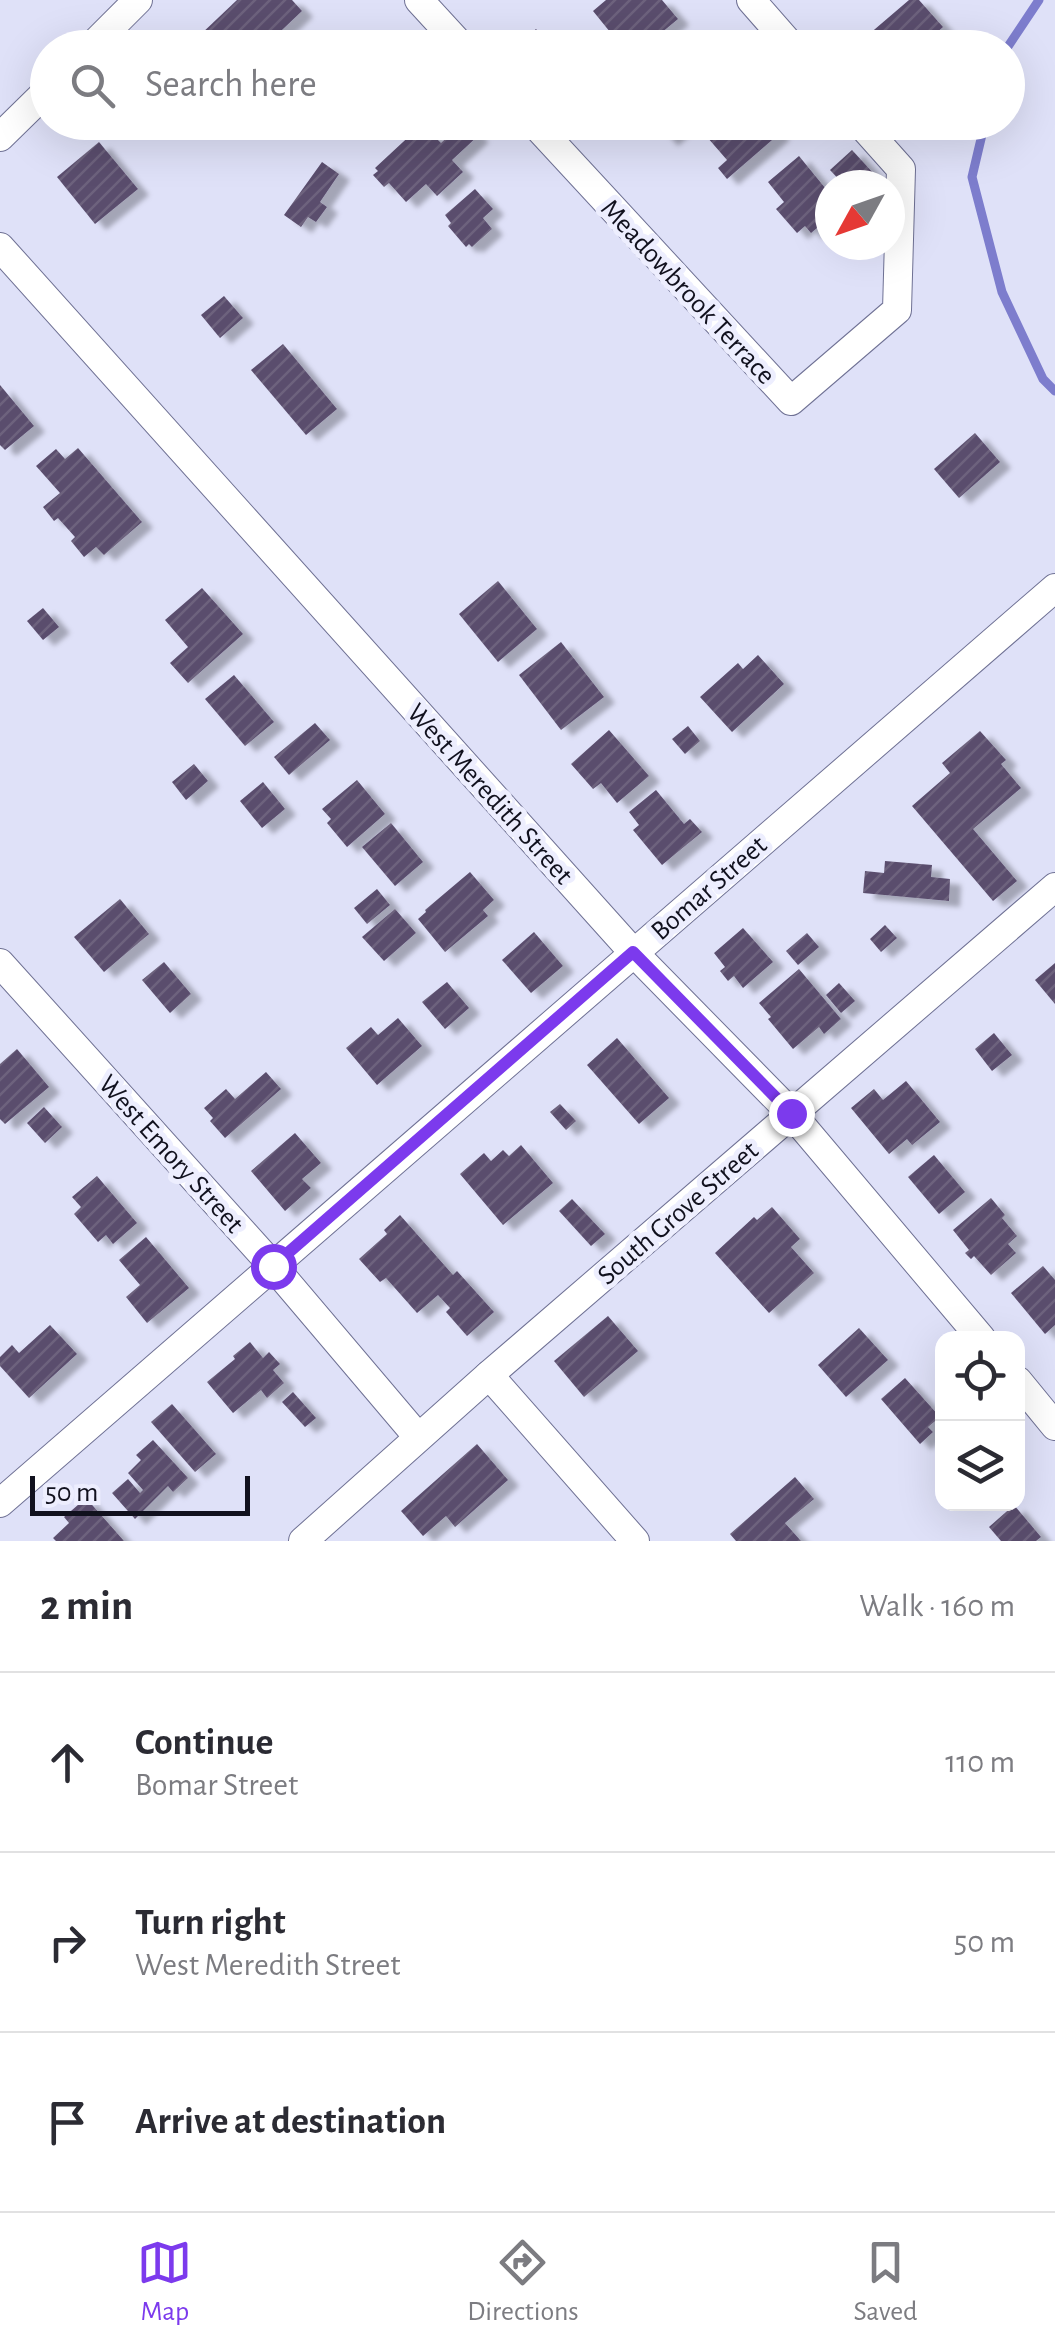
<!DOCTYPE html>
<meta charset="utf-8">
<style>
body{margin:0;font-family:"Alegreya Sans",sans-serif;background:#f7f7f7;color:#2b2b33}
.controls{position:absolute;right:30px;bottom:30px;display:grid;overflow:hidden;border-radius:20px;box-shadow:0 10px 40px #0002}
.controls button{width:90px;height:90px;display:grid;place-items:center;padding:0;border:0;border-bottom:2px solid #e1e1e2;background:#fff;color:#2b2b33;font:50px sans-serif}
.compass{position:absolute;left:815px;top:170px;width:90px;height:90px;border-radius:50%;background:#fff;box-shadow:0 10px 40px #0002;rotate:230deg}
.scale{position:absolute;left:30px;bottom:25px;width:220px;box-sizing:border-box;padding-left:10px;border:5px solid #11111e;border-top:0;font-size:28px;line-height:35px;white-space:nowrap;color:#11111e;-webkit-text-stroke:8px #edeefe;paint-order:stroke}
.stop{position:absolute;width:30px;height:30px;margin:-22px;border:8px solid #7c3aed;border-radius:50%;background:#fff}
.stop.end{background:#7c3aed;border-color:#fff;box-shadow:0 2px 10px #0008}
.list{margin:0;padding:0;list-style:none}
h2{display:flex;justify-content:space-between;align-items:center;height:130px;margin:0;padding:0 40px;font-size:42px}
h2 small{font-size:32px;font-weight:400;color:#7c7c81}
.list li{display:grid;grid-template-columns:65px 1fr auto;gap:30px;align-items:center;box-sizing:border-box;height:180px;padding:0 40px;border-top:2px solid #e1e1e2}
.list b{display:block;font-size:38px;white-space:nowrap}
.list p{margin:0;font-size:32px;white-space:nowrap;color:#7c7c81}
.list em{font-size:32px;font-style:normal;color:#7c7c81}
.icon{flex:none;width:55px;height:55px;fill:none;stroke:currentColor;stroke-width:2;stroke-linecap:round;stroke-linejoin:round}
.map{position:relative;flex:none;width:1055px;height:1541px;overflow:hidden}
.search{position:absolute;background:#fff;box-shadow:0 10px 40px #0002;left:30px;right:30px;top:30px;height:110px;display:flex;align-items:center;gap:25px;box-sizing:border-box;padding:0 35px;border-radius:55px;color:#7c7c81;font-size:38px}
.sheet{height:670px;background:#fff}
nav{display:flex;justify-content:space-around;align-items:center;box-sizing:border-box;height:140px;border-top:2px solid #e1e1e2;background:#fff;font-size:28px;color:#7c7c81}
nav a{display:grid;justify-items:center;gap:5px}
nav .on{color:#7c3aed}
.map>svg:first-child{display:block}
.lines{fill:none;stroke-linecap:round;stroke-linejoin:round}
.stream{stroke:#7d7dcd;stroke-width:9}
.building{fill:url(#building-hatch);filter:url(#shadow)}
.street-casing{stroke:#6f7194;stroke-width:30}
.street{stroke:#fff;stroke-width:28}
.route{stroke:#7c3aed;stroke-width:12}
.labels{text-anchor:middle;stroke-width:10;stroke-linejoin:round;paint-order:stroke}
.street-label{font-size:28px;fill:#11111e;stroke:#edeefe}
</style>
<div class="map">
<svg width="1055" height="1541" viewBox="0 0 1055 1541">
<defs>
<pattern id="building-hatch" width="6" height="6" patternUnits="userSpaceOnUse" patternTransform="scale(2.5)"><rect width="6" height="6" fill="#5a4d6d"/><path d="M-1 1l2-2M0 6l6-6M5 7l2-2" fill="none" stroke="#6d627d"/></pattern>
<filter id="shadow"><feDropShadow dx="11" dy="6" stdDeviation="2.5" flood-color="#0004"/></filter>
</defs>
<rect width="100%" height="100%" fill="#dfe1f8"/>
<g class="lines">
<g class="stream">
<polyline points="1007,48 1039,0"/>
<polyline points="985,122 972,177 1002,292 1043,379 1055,391"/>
</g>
</g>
<g class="building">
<polygon points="237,0 292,0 302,11 263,48 209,48 199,36"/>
<polygon points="606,0 662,0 678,19 649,43 641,33 623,48 593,11"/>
<polygon points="909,0 919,0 943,27 925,43 929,48 866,48 861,41"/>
<polygon points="536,29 551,46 515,48"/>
<polygon points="463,122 478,136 452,160 463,172 437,196 426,184 406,202 389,183 384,187 373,175 378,171 375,168 417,129 424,136 429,131 441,143"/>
<polygon points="652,122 688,122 667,140"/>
<polygon points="694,122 774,122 772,125 779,134 727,179 718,168 727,160"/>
<polygon points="99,142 138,189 95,224 57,177"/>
<polygon points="852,150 875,175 864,185 844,185 830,170"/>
<polygon points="799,156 830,194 830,217 811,233 805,226 797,233 776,209 784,202 768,182"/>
<polygon points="322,162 339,174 320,202 327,207 316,222 308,217 301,227 284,215"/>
<polygon points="475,189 493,209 483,218 492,229 472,247 469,244 466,247 448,226 451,223 445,215"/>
<polygon points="224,296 243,318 220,338 201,315"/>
<polygon points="283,344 337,409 306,435 251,370"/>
<polygon points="0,385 34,426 5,450 0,445"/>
<polygon points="975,433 1000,462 959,498 934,469"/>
<polygon points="78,448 142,522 104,555 96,547 84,557 71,541 75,537 58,518 54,521 43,507 60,493 36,466 56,449 65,459"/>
<polygon points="498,581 537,629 498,662 459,614"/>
<polygon points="202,588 243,634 188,683 170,663 188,647 165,620"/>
<polygon points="43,608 59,627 43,640 27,621"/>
<polygon points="561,642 604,697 561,730 519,675"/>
<polygon points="758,655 784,684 732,732 700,697 738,663 743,669"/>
<polygon points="234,675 274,722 245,746 205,699"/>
<polygon points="315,723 330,740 289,775 274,757"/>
<polygon points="688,726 700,741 685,754 672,739"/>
<polygon points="609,730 649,776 617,803 601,783 593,789 571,764"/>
<polygon points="980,731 1006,760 1001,764 1021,788 973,829 1017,881 993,901 912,806 950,773 942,763"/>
<polygon points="194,764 208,781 186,800 172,782"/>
<polygon points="357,780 385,814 347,847 327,823 331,819 322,809"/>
<polygon points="263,782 285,809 262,828 240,801"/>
<polygon points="656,790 684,824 690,819 702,832 662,865 633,830 639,825 629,812"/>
<polygon points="391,823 423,862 395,886 362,847"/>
<polygon points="885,861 932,865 931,877 950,879 949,901 863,893 865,871 884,873"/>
<polygon points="470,872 494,900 483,910 488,916 445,952 418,919 426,912 425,910"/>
<polygon points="377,889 390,905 367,924 354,908"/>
<polygon points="120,899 149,934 104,972 74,937"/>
<polygon points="395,909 416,933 384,961 362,937"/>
<polygon points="885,925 897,938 881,952 870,939"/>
<polygon points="743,928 773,962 743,988 734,976 728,981 720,971 725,967 714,953"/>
<polygon points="534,932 563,966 531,993 502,960"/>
<polygon points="807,933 819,947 798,965 786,951"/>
<polygon points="164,962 191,994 170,1013 142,980"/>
<polygon points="1055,963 1055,1004 1035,980"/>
<polygon points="799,969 841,1019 824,1034 819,1027 793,1049 768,1019 771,1017 759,1003"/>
<polygon points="447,982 469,1008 445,1029 422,1002"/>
<polygon points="839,983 855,1001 841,1013 826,995"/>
<polygon points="398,1018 422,1046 377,1085 346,1048 371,1027 378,1035"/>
<polygon points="994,1033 1012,1055 992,1071 975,1049"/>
<polygon points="617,1038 669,1098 639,1124 587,1065"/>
<polygon points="17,1049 49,1087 5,1124 0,1119 0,1064"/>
<polygon points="266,1072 281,1089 225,1138 210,1121 213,1118 204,1108 226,1089 235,1099"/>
<polygon points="906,1081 940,1122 912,1145 907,1139 889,1154 851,1108 874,1089 883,1100"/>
<polygon points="560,1104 576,1121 566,1130 550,1112"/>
<polygon points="44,1107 62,1127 45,1143 27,1123"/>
<polygon points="295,1133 321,1163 302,1179 311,1188 285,1211 251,1171"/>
<polygon points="521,1145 553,1183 503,1225 460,1174 484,1153 491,1161 503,1150 509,1156"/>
<polygon points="934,1155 965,1192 939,1214 908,1177"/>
<polygon points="97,1176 137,1223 113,1244 106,1235 98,1242 74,1214 81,1207 72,1197"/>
<polygon points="991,1198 1005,1215 1002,1218 1017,1236 1008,1244 1016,1253 991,1275 974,1256 971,1259 965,1253 969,1250 953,1230"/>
<polygon points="572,1199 605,1234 591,1246 559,1211"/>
<polygon points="772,1207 800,1239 791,1247 814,1273 769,1313 715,1253 754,1217 757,1220"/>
<polygon points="400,1215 453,1275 457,1271 494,1312 467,1336 446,1312 450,1308 438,1295 417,1313 386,1278 380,1282 359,1259 387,1234 384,1230"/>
<polygon points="146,1237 189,1288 147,1323 126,1297 140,1285 119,1260"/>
<polygon points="1043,1266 1055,1280 1055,1325 1045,1334 1011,1293"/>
<polygon points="608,1316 638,1351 584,1397 554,1361"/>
<polygon points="50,1325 77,1354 29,1398 0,1366 0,1357 12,1345 19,1353"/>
<polygon points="859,1328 888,1360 846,1397 818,1365"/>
<polygon points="250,1342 263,1358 269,1352 280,1364 273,1370 284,1383 267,1398 261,1390 233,1413 207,1382 235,1359 233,1356"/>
<polygon points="905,1378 940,1417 928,1427 933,1432 920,1444 881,1399"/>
<polygon points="293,1392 316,1418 305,1427 282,1402"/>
<polygon points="172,1404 216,1454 195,1472 151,1422"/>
<polygon points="153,1440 188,1478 173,1492 168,1486 135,1519 112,1493 128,1479 140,1493 143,1490 128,1473 141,1460 136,1455"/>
<polygon points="477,1444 508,1480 455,1527 446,1516 423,1536 401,1511"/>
<polygon points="795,1477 814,1499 785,1523 801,1541 736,1541 730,1534"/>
<polygon points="86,1498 124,1541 56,1541 53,1538 69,1523 64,1517"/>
<polygon points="1014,1505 1041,1537 1036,1541 1001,1541 989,1527"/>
</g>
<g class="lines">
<g class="street-casing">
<g id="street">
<polyline points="419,0 463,48"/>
<polyline points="751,0 793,48"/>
<polyline points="90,48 138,0"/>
<polyline points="533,122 791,401 897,310 901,169 859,122"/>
<polyline points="0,137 48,90"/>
<polyline points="0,247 633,952 791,1113 981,1338"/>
<polyline points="0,963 273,1266 418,1437"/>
<polyline points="489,1375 635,1541"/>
<polyline points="1018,1381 1055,1426"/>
<polyline points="0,1503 1055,588"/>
<polyline points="303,1541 489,1375 1055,887"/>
</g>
</g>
<use href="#street" class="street"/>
</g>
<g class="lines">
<polyline class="route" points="273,1266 633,952 791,1113"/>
</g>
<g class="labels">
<g class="street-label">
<text transform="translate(689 291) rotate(47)" y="10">Meadowbrook Terrace</text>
<text transform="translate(491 793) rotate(48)" y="10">West Meredith Street</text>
<text transform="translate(708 887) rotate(-41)" y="10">Bomar Street</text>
<text transform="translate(172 1153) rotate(48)" y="10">West Emory Street</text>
<text transform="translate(677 1212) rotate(-41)" y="10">South Grove Street</text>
</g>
</g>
</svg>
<div class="controls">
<button><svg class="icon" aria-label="locate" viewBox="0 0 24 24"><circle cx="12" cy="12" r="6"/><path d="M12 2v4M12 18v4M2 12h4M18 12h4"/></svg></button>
<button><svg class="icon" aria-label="layers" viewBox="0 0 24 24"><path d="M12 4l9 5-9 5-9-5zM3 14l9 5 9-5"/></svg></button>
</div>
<svg class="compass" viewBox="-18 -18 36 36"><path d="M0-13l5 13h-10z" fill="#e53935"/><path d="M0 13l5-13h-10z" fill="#7c7c81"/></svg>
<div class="scale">50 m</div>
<div class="stop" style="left:273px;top:1266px"></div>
<div class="stop end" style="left:791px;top:1113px"></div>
<div class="search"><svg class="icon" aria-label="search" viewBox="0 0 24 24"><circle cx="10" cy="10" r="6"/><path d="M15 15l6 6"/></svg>Search here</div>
</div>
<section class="sheet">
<h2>2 min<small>Walk · 160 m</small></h2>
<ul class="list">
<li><svg class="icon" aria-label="ahead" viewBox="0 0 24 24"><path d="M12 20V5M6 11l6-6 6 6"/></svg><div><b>Continue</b><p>Bomar Street</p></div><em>110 m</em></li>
<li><svg class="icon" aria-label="right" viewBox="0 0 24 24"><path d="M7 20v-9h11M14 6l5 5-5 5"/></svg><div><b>Turn right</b><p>West Meredith Street</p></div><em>50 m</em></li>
<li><svg class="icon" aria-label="arrive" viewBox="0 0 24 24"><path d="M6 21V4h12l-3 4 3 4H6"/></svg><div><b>Arrive at destination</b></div></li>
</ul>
</section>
<nav>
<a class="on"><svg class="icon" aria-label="map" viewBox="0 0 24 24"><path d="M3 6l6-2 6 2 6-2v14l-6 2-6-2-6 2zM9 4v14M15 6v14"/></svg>Map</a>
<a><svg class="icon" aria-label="directions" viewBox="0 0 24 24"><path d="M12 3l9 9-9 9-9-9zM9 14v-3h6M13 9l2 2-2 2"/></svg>Directions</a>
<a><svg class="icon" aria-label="saved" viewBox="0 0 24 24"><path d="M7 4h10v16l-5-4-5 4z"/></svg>Saved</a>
</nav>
